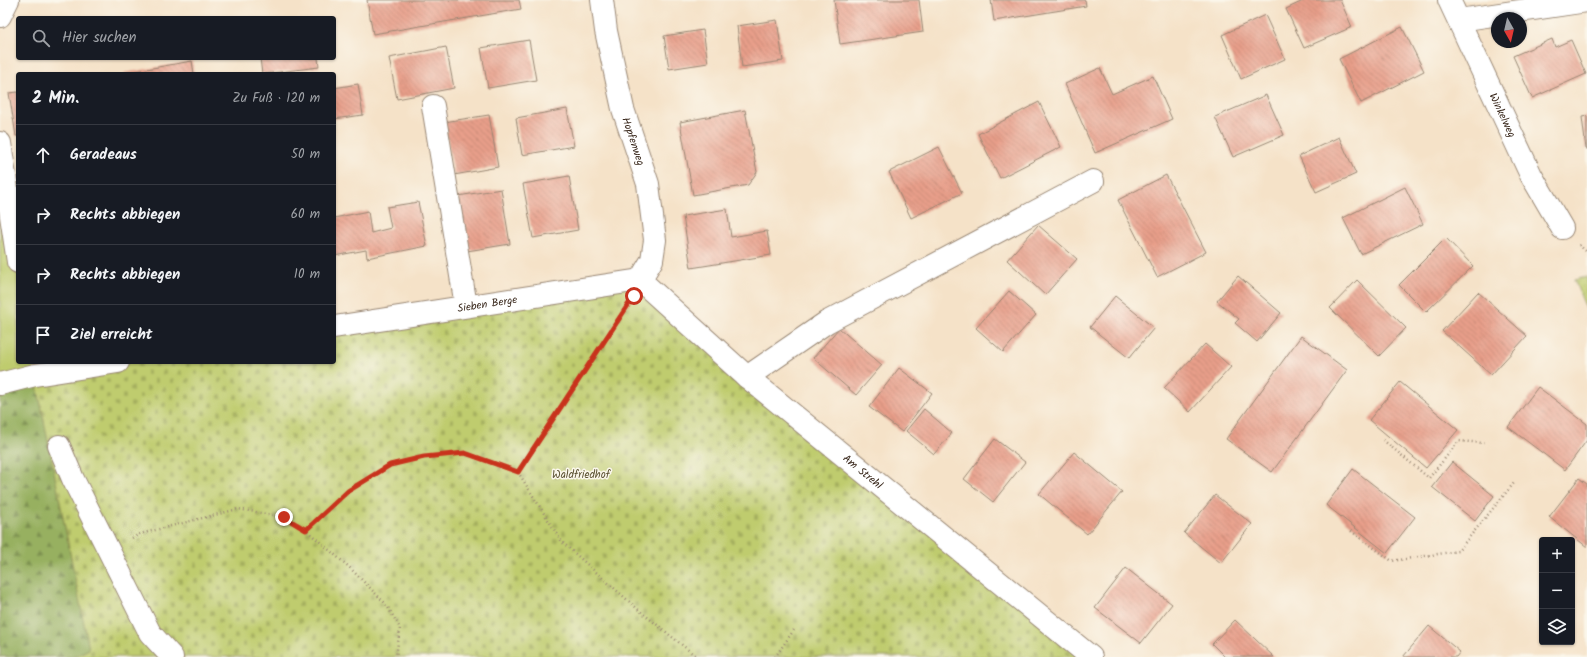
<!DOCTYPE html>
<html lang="de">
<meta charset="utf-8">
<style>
body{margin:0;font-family:Kalam,sans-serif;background:#20242c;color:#f1f3f6}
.controls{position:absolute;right:12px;bottom:12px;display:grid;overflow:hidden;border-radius:4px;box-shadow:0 1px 3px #0004}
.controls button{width:36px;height:36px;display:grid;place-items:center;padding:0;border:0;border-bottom:1px solid #363941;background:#171b24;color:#f1f3f6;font:20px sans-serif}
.compass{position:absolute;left:1491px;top:12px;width:36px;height:36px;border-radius:50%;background:#171b24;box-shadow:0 1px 3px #0004;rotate:172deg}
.stop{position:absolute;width:12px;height:12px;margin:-9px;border:3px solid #c8321e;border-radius:50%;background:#fff}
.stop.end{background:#c8321e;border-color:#fff;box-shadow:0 1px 4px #0008}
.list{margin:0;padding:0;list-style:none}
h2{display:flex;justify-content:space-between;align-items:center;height:52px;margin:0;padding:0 16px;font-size:17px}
h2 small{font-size:13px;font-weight:400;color:#9ea1a6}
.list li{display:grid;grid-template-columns:26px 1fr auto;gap:12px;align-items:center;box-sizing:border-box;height:60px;padding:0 16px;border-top:1px solid #363941}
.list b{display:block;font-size:15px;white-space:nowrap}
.list em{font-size:13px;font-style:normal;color:#9ea1a6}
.icon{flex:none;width:22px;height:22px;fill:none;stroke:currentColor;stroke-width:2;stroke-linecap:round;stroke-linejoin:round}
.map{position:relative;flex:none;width:1587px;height:657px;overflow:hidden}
.search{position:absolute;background:#171b24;box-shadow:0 1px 3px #0004;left:16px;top:16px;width:320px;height:44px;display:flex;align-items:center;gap:10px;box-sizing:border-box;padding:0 14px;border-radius:4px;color:#9ea1a6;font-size:15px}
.panel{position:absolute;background:#171b24;box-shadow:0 1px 3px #0004;left:16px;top:72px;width:320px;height:292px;border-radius:4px}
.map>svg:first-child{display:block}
.grass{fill:url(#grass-dots);stroke:#7d7b46}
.forest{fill:url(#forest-firs);stroke:#696d40}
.cemetery{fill:url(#cemetery-stones);stroke:#7d7b46}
.green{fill:#bfcc6e;stroke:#7d7b46}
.building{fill:url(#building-back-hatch)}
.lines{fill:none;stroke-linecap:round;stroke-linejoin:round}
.minor-casing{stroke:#988673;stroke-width:24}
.path{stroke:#988673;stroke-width:2.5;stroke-dasharray:1 3;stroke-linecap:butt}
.minor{stroke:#fff;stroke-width:22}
.route{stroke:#c8321e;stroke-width:5}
.labels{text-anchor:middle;stroke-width:3;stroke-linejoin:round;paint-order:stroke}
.street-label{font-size:11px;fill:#3b2a1e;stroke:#fbf7ec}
.park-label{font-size:11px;fill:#5c5232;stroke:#fbf7ec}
</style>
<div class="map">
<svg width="1587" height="657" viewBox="0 0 1587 657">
<defs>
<pattern id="grass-dots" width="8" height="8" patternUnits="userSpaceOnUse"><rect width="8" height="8" fill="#bfcc6e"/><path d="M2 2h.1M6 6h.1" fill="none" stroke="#a5af5f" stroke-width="1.8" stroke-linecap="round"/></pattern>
<pattern id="forest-firs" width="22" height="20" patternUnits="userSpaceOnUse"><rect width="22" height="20" fill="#97b061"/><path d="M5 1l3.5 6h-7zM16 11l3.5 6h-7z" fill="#7c8f4f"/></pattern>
<pattern id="cemetery-stones" width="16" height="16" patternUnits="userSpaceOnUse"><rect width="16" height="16" fill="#bfcc6e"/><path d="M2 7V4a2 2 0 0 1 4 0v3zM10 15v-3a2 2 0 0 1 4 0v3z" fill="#a5af5f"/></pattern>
<pattern id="building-back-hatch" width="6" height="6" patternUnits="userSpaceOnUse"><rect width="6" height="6" fill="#e89f8a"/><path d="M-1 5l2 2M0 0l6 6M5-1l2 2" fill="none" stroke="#bd8270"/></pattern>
</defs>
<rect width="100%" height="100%" fill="#fbf7ec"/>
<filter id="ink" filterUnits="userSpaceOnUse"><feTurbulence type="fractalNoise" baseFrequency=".025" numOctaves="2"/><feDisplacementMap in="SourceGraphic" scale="8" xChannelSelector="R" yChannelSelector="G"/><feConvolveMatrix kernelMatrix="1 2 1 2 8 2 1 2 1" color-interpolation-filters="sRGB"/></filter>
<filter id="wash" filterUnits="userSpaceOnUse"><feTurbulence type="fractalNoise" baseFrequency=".012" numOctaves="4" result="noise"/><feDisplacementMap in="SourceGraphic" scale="16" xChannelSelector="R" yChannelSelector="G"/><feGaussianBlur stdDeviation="0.9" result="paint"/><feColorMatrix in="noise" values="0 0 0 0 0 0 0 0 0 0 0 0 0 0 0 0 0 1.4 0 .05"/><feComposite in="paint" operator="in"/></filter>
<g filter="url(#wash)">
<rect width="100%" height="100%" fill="#f5e2c8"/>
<polygon class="grass" points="1587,277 1587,311 1574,280"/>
<polygon class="forest" points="35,375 90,649 74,657 0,657 0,386"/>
<polygon class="cemetery" points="640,280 1091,657 74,657 89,649 35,375 118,362 334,362 334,327"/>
<polygon class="green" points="0,145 18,264 18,362 33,362 35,375 0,385"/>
<g id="blocks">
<g class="building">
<polygon points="367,0 519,0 521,9 373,34"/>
<polygon points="834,0 919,0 923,32 840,44"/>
<polygon points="991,0 1085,0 1086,6 994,21"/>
<polygon points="1305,0 1340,0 1352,27 1304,48 1286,9"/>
<polygon points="1265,15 1285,59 1241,79 1222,35"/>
<polygon points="777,20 783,61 742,67 737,26"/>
<polygon points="1402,27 1424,71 1361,103 1339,59"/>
<polygon points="703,30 708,63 669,69 664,36"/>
<polygon points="1552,39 1555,47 1571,40 1586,74 1532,98 1513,56"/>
<polygon points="529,40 536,80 488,88 481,48"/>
<polygon points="446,47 454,88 397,99 389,58"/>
<polygon points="260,58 318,58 319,67 262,74"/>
<polygon points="192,61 194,74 124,74 124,73"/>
<polygon points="1100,68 1112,94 1153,76 1172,119 1095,153 1065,84"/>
<polygon points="358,84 363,115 334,119 334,88"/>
<polygon points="18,92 18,136 16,136 9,93"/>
<polygon points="1266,95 1284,135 1233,157 1215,117"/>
<polygon points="1039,102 1061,147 1000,178 978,134"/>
<polygon points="567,109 574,146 522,155 516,118"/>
<polygon points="745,110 757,172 748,185 693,195 680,122"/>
<polygon points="489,115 498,167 454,175 444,122"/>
<polygon points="1587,116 1587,149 1586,149 1582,117"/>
<polygon points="1339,137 1356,174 1316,192 1299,156"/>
<polygon points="939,147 962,193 911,218 889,172"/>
<polygon points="1166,175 1206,252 1157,277 1118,200"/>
<polygon points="569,176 578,230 533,238 523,184"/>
<polygon points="1405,187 1423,224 1361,254 1343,218"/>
<polygon points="501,189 510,244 467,251 458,196"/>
<polygon points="418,202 427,246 367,258 366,250 334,256 334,218 368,211 371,233 391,228 387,207"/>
<polygon points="727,209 731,237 767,231 771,255 691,268 683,216"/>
<polygon points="1038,225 1077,259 1045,295 1007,260"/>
<polygon points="1446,238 1473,266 1426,312 1399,285"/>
<polygon points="1238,276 1281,313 1257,342 1235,323 1239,319 1217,301"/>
<polygon points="1357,280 1406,328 1379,356 1330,308"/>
<polygon points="1009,291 1036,315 1003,352 976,328"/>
<polygon points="1478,292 1527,336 1491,375 1442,331"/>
<polygon points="1115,296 1154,328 1129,358 1090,327"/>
<polygon points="839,328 882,365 856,395 813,358"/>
<polygon points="1301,336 1347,370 1272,472 1226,439"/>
<polygon points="1205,344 1231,367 1190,412 1164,388"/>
<polygon points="899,368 932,393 902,432 869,407"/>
<polygon points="1400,382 1458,430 1426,468 1369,420"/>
<polygon points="1538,387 1587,424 1587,440 1565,470 1508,427"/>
<polygon points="924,409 952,433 934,454 906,431"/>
<polygon points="995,439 1025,462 993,502 964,479"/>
<polygon points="1074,452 1122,492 1087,534 1039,494"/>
<polygon points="1452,462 1494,496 1475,521 1432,487"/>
<polygon points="1353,469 1415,517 1387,553 1326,505"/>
<polygon points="1579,478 1587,484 1587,547 1549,517"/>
<polygon points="1215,495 1252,524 1221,563 1184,533"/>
<polygon points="1126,568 1172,604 1141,643 1095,608"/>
<polygon points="1235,620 1274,657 1225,657 1212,644"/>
<polygon points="1429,626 1460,652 1456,657 1403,657"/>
</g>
</g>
</g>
<g filter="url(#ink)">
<use href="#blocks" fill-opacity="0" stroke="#988673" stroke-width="1"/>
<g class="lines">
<g class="minor-casing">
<g id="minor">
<path id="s1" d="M602,0L606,31L623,109L648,184L655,240L652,260L640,280"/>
<path id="s2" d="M1449,0L1531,175L1562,228"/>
<polyline points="0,16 8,0"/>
<polyline points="1459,20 1587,1"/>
<polyline points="433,106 466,306"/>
<polyline points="0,143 18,262"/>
<path id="s3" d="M640,280L747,377L1091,657"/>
<path id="s4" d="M334,327L640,280"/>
<polyline points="747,377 827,322 1093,181"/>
<polyline points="0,384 35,375 118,362"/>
<polyline points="59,446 73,479 150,633 172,657"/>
</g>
</g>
<g class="path">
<polyline points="1579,245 1587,252"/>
<polyline points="1383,440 1429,478 1459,441 1484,443"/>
<polyline points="518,472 562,542 640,611 697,657"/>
<polyline points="306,530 348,491 390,465 424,457 465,453 518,472 625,309"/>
<polyline points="1351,531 1392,561 1458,551 1514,483"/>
<polyline points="132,538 140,534 238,509 284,517 306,530 349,567 386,604 400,628 396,657"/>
<polyline points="775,657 794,630"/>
</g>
<use href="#minor" class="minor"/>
</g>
</g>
<g class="lines" filter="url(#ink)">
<polyline class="route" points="284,517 306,530 348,491 390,465 424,457 465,453 518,472 634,296"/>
</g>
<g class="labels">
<g class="street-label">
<text dy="4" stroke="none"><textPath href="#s2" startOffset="127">Winkelweg</textPath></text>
<text dy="4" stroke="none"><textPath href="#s1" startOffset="145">Hopfenweg</textPath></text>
<text dy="4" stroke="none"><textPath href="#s4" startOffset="155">Sieben Berge</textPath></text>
<text dy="4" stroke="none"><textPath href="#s3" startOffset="294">Am Strehl</textPath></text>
</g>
<g class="park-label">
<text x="581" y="478">Waldfriedhof</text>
</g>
</g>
</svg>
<div class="controls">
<button>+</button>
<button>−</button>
<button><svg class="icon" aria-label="layers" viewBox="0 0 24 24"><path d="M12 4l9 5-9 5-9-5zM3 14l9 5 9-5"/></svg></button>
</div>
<svg class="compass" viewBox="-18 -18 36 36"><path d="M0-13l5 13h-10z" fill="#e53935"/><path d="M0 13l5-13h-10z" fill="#9ea1a6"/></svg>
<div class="stop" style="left:634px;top:296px"></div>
<div class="stop end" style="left:284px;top:517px"></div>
<div class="search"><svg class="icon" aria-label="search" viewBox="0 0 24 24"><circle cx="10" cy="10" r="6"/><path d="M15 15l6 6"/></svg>Hier suchen</div>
<section class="panel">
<h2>2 Min.<small>Zu Fuß · 120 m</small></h2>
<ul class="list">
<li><svg class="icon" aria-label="ahead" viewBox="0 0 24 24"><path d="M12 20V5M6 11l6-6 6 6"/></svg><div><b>Geradeaus</b></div><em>50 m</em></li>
<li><svg class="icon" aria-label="right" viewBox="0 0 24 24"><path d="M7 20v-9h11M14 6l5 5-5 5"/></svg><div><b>Rechts abbiegen</b></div><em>60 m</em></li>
<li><svg class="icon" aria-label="right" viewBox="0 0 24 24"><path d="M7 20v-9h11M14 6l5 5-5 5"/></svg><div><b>Rechts abbiegen</b></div><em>10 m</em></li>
<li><svg class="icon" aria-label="arrive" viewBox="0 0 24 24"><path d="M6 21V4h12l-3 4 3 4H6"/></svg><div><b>Ziel erreicht</b></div></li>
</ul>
</section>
</div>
